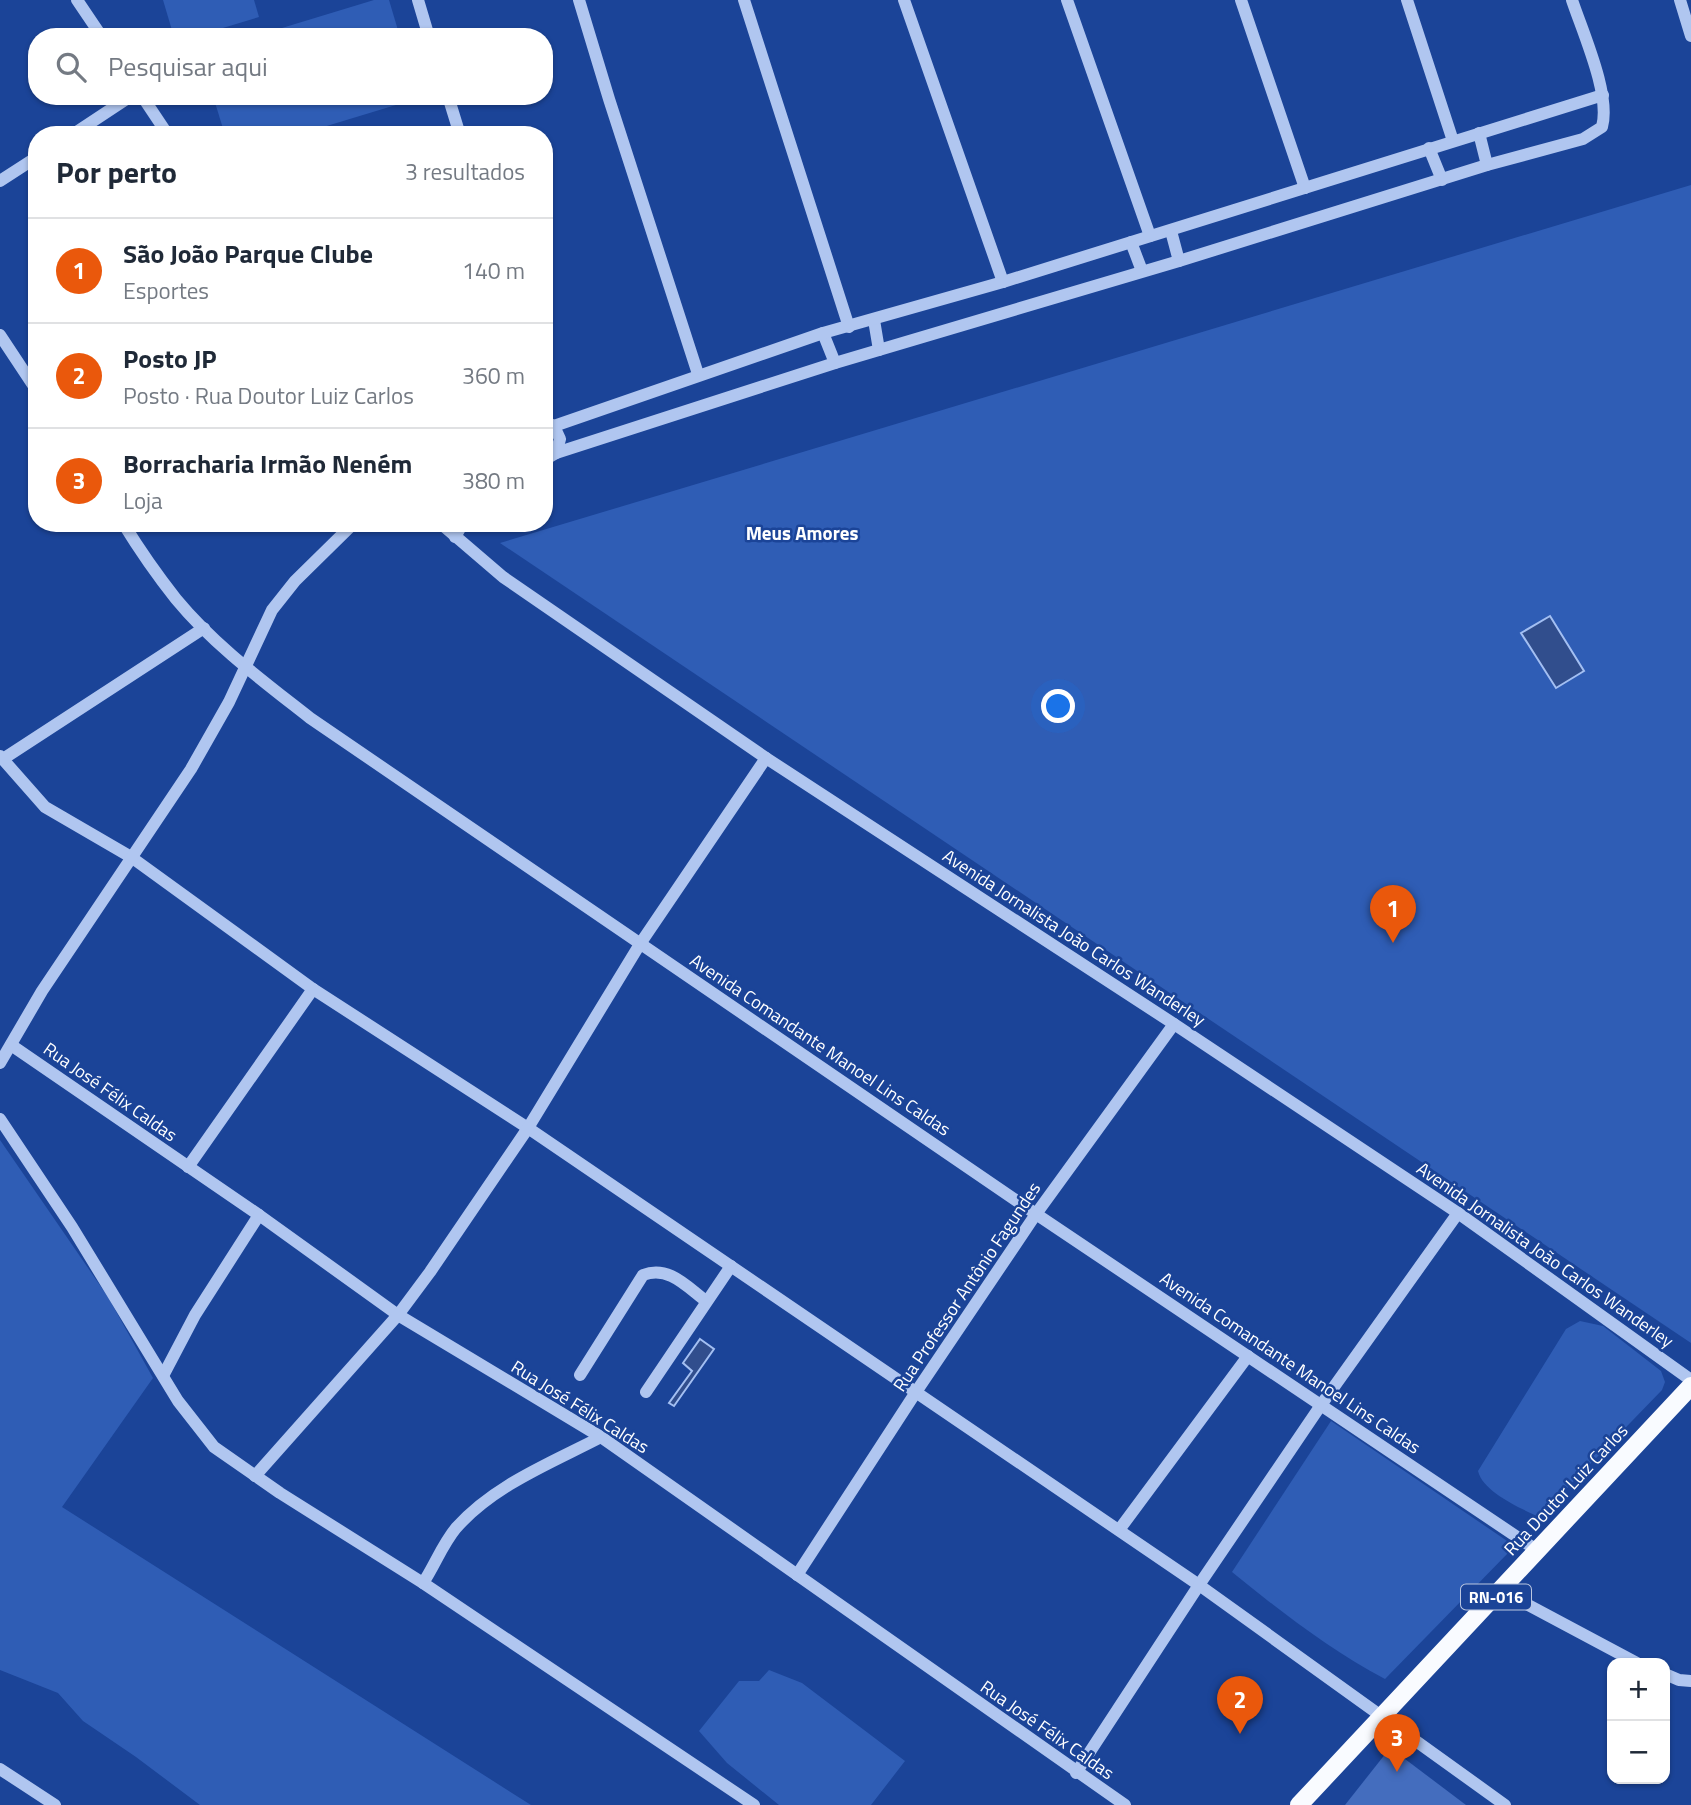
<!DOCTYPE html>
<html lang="pt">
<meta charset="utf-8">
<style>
body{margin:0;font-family:"Titillium Web",sans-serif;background:#f2f2f3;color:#1f2937}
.controls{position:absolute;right:21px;bottom:21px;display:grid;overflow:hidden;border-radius:14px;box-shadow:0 2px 5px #0004}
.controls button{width:63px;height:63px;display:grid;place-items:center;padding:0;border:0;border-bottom:2px solid #e0e1e3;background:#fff;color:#1f2937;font:35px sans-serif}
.you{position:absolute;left:1059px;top:707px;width:24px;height:24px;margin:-18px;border:5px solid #fff;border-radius:50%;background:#1a73e8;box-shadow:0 0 0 10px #1a73e833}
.badge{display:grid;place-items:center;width:46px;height:46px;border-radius:50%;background:#ea580c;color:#fff;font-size:23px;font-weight:700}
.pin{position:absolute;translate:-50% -58px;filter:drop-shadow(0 2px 4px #0008)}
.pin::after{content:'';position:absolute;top:37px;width:24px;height:21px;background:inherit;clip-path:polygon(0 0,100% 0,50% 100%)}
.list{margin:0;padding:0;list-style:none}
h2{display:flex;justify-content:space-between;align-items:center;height:91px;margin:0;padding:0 28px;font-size:30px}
h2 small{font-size:23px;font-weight:400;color:#747a83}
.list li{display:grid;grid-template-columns:46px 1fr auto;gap:21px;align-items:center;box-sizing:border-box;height:105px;padding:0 28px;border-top:2px solid #e0e1e3}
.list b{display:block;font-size:26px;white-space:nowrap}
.list p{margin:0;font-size:23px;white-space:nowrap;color:#747a83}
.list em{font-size:23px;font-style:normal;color:#747a83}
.icon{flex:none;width:38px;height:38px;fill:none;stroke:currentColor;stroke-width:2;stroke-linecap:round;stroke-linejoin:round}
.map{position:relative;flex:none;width:1691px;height:1805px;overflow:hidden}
.search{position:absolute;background:#fff;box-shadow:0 2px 5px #0004;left:28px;top:28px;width:525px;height:77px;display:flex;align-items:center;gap:18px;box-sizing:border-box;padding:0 24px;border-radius:28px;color:#747a83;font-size:26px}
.panel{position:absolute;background:#fff;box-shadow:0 2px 5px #0004;left:28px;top:126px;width:525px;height:406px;border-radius:28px}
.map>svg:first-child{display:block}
.green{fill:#2f5db5}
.water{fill:#314e8d;stroke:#a3bff2;stroke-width:2}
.building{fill:#446dbe}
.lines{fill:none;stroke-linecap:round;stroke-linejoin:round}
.minor{stroke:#b0c6f0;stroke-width:12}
.major{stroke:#f9fbff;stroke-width:18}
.labels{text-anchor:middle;stroke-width:5;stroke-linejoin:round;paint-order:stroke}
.shield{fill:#1b4498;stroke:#bbc7e0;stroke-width:2}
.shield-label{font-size:16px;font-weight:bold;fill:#fff}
.street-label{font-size:18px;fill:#fff;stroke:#1b4498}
.neighbourhood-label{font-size:19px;font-weight:bold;fill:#fff;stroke:#1b4498}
</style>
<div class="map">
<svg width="1691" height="1805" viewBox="0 0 1691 1805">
<rect width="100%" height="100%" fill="#1b4498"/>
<g class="green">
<polygon points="163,0 254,0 259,17 193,37 174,37"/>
<polygon points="374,0 389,0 400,37 252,37"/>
<polygon points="213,96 419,96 419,98 297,135 225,135"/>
<polygon points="1691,185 1691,1343 500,543"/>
<polygon points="0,1140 108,1297 153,1378 62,1507 531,1805 200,1805 136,1757 83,1721 58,1693 0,1670"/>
<path d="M1580,1321L1603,1326L1661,1371L1665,1382L1662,1390L1539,1517C1520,1508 1483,1492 1478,1471L1566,1329Z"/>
<path d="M1331,1421L1513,1545L1509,1552L1385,1679C1330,1650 1280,1611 1232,1572Z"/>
<polygon points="769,1670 802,1683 905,1761 871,1805 779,1805 727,1763 699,1731 739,1681 759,1681"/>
</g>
<g class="water">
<polygon points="1550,616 1584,671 1556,688 1521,633"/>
<polygon points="700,1339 714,1349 674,1406 669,1403 692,1371 683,1363"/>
</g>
<polygon class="building" points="1390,1748 1409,1762 1466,1805 1345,1805"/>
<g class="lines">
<g class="minor">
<polyline points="77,0 102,37"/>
<polyline points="418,0 429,37"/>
<polyline points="579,0 609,99 698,374"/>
<polyline points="744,0 849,327"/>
<polyline points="904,0 1003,282"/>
<polyline points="1067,0 1150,236"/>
<polyline points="1241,0 1305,188"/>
<polyline points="1407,0 1453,141"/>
<polyline points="1680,0 1691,36"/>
<polyline points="142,96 168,135"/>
<polyline points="448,96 460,135"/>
<polyline points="1479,133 1487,165"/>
<polyline points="72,135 131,96"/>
<polyline points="1429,148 1442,180"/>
<polyline points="0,181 37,157"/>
<polyline points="1171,231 1179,261"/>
<polyline points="1131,242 1142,271"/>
<polyline points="874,320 879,350"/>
<polyline points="823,333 835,363"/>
<polyline points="0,335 37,391"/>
<polyline points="544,421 554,426 560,439 556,453 544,460"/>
<polyline points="554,426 823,333 1003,282 1603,95"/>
<path d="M556,453L835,363L1179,261L1487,165L1583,139L1602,127C1611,95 1583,33 1572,0"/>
<path d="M123,523C139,549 157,575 176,599C214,645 263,681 310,718L1036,1214L1538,1551"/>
<polyline points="440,523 503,577 766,758 1174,1024 1458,1213 1691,1380"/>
<polyline points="455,537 463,523"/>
<polyline points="0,756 45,807 131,857 313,989 528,1128 1199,1585 1505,1805"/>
<polyline points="3,759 204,628"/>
<polyline points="11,1045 259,1215 398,1315 601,1437 1125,1805"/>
<polyline points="0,1063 42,991 191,769 229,702 272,610 295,581 354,523"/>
<polyline points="0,1119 72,1227 178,1401 214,1447 280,1493 423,1583 754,1805"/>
<polyline points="188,1167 313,989"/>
<polyline points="164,1374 195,1315 259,1215"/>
<path d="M580,1375L643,1275C669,1265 687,1287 706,1301"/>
<polyline points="646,1392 731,1266"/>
<polyline points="255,1476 398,1315 430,1272 528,1128 640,944 766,758"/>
<polyline points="1119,1530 1248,1356"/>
<polyline points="797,1575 916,1392 1036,1214 1174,1024"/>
<path d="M423,1583C435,1565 442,1545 456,1528C494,1485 551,1463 601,1437"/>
<polyline points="1502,1591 1637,1663"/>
<polyline points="1665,1674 1679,1680 1691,1681"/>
<polyline points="0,1769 55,1805"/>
<polyline points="1076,1773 1199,1585 1321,1405 1458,1213"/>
</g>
<polyline class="major" points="1299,1805 1691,1386"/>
</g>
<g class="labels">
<rect class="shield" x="1461" y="1584.5" width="70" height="25" rx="5"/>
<g class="shield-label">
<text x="1496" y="1603">RN-016</text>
</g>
<g class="street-label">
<text transform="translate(1074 938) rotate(33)" y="6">Avenida Jornalista João Carlos Wanderley</text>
<text transform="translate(820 1045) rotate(34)" y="6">Avenida Comandante Manoel Lins Caldas</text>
<text transform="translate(110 1092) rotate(35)" y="6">Rua José Félix Caldas</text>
<text transform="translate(1545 1255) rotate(35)" y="6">Avenida Jornalista João Carlos Wanderley</text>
<text transform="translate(967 1287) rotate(-56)" y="6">Rua Professor Antônio Fagundes</text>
<text transform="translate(1290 1363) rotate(34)" y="6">Avenida Comandante Manoel Lins Caldas</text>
<text transform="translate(580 1407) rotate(32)" y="6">Rua José Félix Caldas</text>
<text transform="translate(1566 1490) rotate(-47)" y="6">Rua Doutor Luiz Carlos</text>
<text transform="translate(1047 1730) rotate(35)" y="6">Rua José Félix Caldas</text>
</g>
<g class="neighbourhood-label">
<text x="802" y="540">Meus Amores</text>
</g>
</g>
</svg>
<div class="controls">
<button>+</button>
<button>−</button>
</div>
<div class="you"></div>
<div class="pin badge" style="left:1393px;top:943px">1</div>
<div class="pin badge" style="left:1240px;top:1734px">2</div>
<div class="pin badge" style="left:1397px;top:1772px">3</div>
<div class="search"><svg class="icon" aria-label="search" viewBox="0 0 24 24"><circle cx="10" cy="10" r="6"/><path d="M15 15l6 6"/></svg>Pesquisar aqui</div>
<section class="panel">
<h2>Por perto<small>3 resultados</small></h2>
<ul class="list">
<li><span class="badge">1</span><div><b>São João Parque Clube</b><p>Esportes</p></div><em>140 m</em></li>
<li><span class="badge">2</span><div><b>Posto JP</b><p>Posto · Rua Doutor Luiz Carlos</p></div><em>360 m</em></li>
<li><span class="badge">3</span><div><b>Borracharia Irmão Neném</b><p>Loja</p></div><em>380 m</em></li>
</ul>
</section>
</div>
